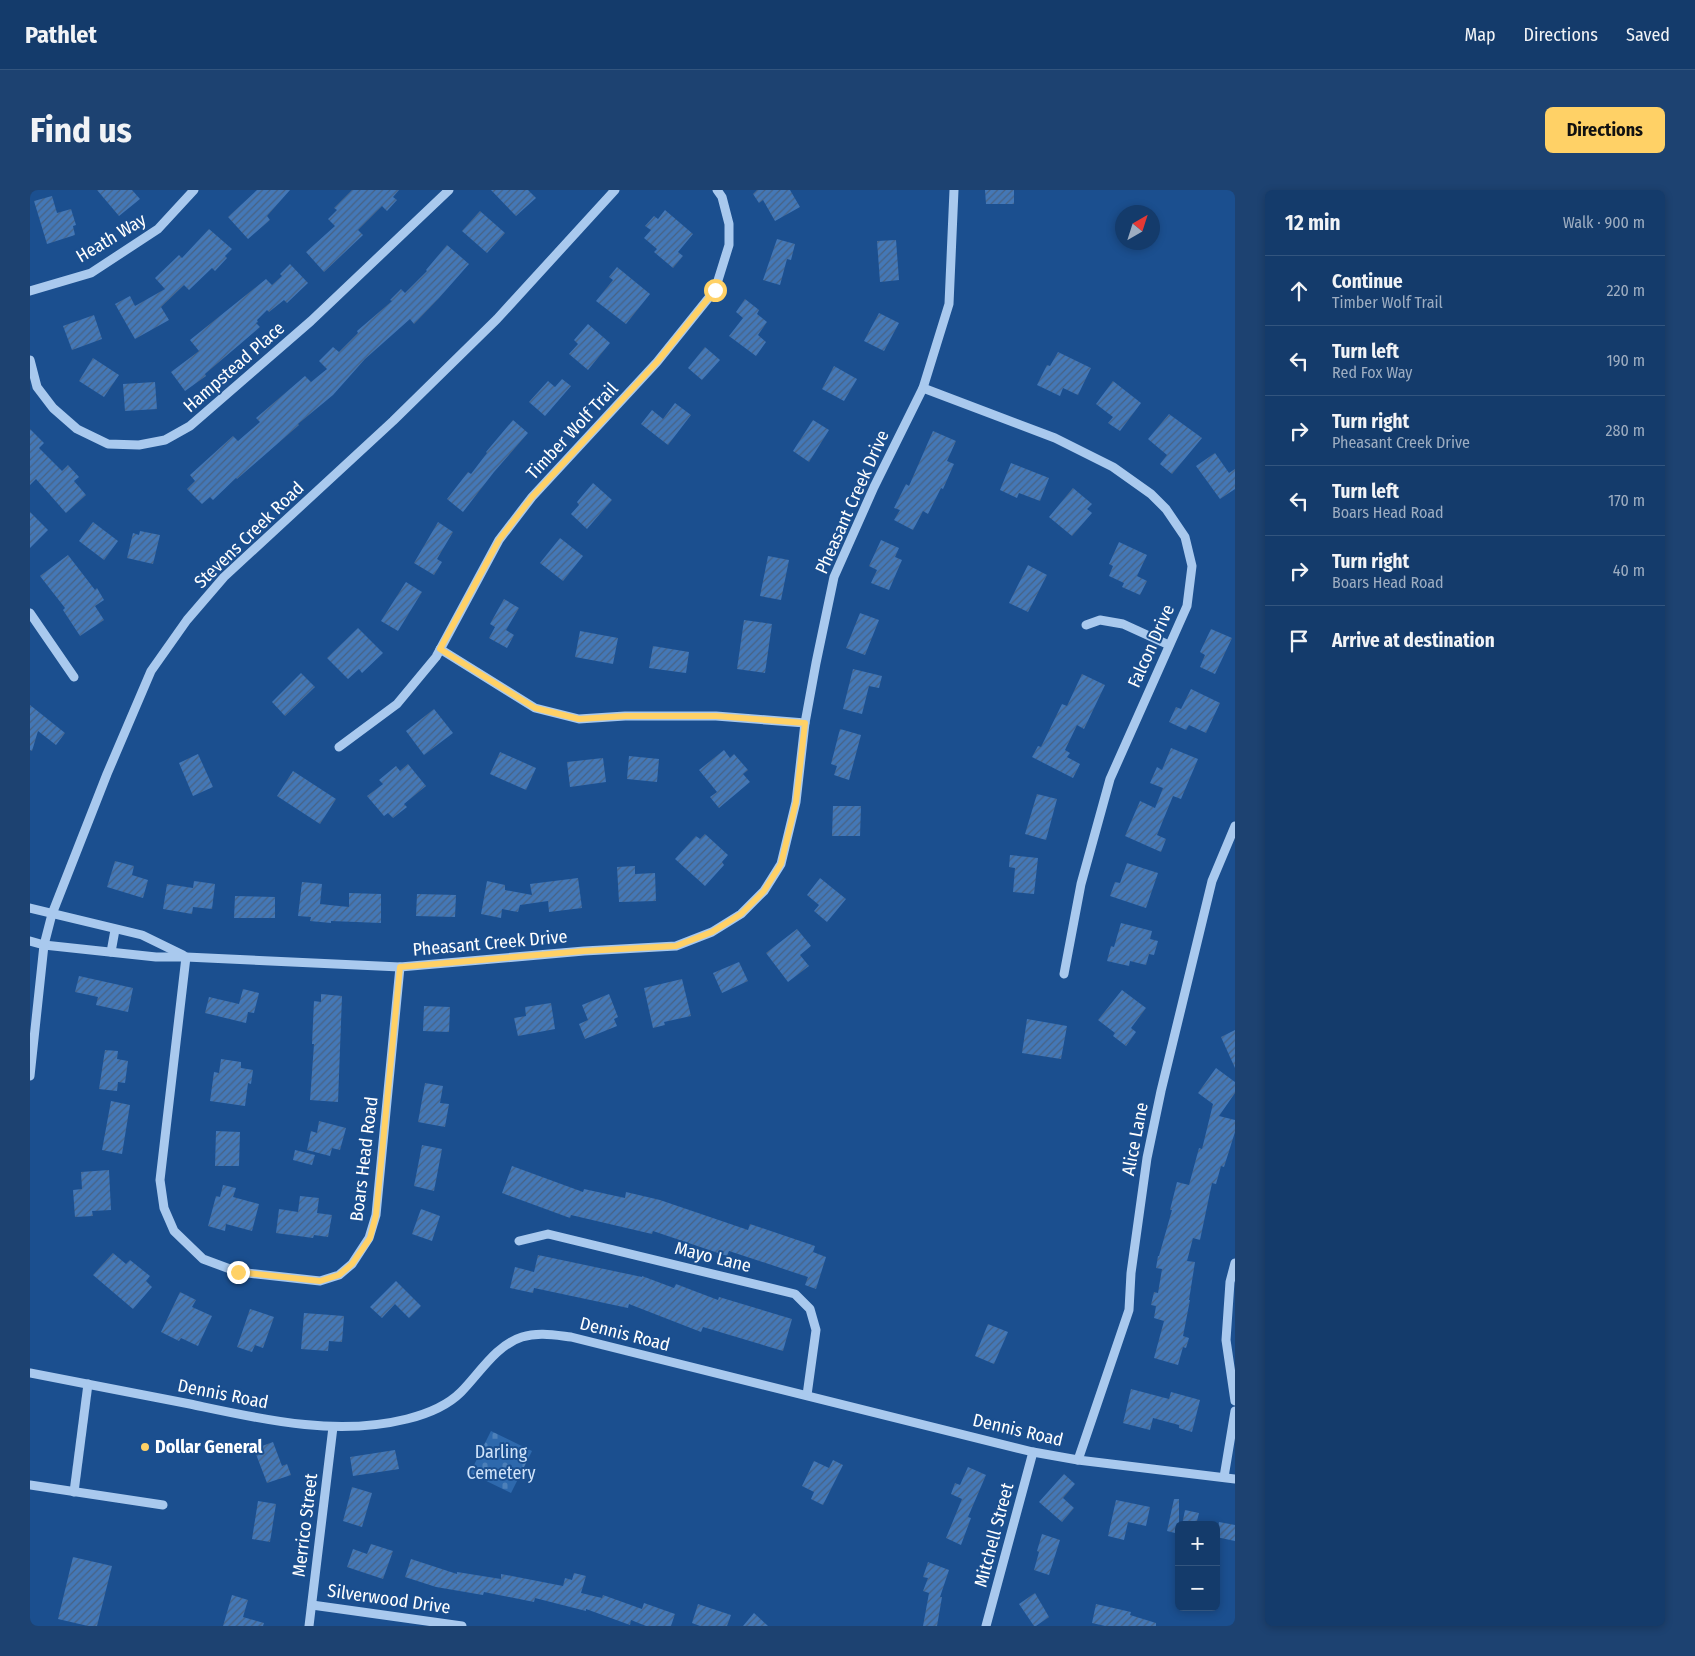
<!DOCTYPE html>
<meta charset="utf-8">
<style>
body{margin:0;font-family:"Fira Sans Condensed",sans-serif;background:#1d4271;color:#f1f3f6}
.controls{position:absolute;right:15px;bottom:15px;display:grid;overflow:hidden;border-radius:8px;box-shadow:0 2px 8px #0003}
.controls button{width:45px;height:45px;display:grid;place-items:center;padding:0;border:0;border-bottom:1px solid #33557e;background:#143b6b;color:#f1f3f6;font:25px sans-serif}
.compass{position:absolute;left:1085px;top:15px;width:45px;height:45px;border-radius:50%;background:#143b6b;box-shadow:0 2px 8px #0003;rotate:39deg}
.stop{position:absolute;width:15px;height:15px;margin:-11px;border:4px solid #ffd166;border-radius:50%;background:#fff}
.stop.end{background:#ffd166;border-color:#fff;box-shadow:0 1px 5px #0008}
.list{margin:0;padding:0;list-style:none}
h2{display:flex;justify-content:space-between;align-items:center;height:65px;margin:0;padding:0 20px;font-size:21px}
h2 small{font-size:16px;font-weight:400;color:#9dadc1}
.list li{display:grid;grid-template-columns:32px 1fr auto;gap:15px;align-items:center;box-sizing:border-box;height:70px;padding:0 20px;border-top:1px solid #33557e}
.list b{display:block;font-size:19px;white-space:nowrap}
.list p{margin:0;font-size:16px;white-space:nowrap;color:#9dadc1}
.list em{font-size:16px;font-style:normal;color:#9dadc1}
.icon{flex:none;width:28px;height:28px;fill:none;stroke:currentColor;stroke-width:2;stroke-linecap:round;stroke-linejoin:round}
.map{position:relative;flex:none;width:1205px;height:1436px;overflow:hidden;border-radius:8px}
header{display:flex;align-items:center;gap:30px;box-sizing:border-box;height:70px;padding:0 25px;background:#143b6b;border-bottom:1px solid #33557e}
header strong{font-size:24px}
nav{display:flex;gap:28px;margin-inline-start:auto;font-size:18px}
.intro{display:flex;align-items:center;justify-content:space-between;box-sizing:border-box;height:120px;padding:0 30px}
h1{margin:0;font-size:35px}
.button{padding:12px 22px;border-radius:8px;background:#ffd166;color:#111;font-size:18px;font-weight:700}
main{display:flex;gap:30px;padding:0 30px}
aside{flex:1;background:#143b6b;border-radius:8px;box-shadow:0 2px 8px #0003}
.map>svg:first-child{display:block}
.cemetery{fill:url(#cemetery-stones)}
.building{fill:url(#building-hatch)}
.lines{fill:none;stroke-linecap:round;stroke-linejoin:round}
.minor{stroke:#a9c9ee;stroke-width:9}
.route{stroke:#ffd166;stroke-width:6}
.poi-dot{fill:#ffd166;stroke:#1b4f8f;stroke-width:2}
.labels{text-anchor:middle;stroke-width:4;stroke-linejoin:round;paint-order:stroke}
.street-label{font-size:18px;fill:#fff;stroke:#1b4f8f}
.poi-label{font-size:18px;font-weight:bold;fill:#fff;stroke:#1b4f8f;text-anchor:start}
.park-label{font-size:18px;fill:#cfe3fa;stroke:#1b4f8f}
</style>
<header>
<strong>Pathlet</strong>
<nav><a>Map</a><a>Directions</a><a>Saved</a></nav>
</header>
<div class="intro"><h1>Find us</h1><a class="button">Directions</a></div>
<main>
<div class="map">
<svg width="1205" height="1436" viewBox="0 0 1205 1436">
<defs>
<pattern id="cemetery-stones" width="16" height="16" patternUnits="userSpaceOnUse" patternTransform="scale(1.25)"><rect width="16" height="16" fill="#2e69ad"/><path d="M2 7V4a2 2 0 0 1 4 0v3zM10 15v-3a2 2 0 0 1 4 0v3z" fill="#4d80b9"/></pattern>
<pattern id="building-hatch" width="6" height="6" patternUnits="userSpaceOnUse" patternTransform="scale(1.25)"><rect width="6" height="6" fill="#4478b7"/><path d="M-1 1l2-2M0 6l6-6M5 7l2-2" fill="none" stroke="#486282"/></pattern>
</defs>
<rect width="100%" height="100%" fill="#1b4f8f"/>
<polygon class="cemetery" points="461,1241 502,1261 481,1303 440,1283"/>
<g class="building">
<polygon points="67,0 102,0 110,9 89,26"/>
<polygon points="227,0 260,0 237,26 240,30 218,49 198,27"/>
<polygon points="322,0 369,0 363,7 367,10 357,21 352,16 328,40 333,45 294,82 276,62 305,36 298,29 307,20 304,18"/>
<polygon points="461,0 498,0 506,8 486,26"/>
<polygon points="727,0 760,0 770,17 745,31 733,10 729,13 723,4"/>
<polygon points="955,0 984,0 984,14 956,14"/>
<polygon points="22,6 27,23 41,19 46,35 43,36 45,45 17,54 4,11"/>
<polygon points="635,20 663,44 648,62 653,66 643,78 624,62 627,59 614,48 621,40 615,36 624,26 628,29"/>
<polygon points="450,21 475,43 457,63 432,41"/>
<polygon points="179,39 202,59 195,66 197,68 185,81 182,78 159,100 154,95 131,117 139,130 105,149 85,114 100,106 105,116 135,99 125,88 149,65 152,68"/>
<polygon points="747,49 765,54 761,70 757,69 750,95 733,90"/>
<polygon points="866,50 869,90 850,92 847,51"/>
<polygon points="417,55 439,74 409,108 384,134 380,129 335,169 303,205 268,234 269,235 207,289 206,288 183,310 180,307 172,314 157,299 165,291 160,285 203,246 208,251 230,232 226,228 275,186 281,192 297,179 289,171 303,157 309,162 328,143 327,141 362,111 360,110 371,99 375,103 397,81 396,80"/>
<polygon points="260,74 278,93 257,113 254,110 239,122 237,120 227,130 228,132 226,133 230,137 175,184 176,186 155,201 141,182 169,161 160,150 236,89 242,95 252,86 250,84"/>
<polygon points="587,77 620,104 596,134 566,111 583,90 579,87"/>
<polygon points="715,109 729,120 727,124 737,132 728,145 736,152 726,166 699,146 713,128 706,122"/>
<polygon points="849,123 869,133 854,161 834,151"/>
<polygon points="64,125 72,149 42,160 33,136"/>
<polygon points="558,134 580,153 558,180 539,164 548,154 544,150"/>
<polygon points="675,157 690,170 672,190 658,178"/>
<polygon points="1028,162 1061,178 1048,205 1033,198 1030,206 1007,195 1017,175 1020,176"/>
<polygon points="63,168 89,185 74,207 49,191"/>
<polygon points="804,176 827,189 814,211 792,199"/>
<polygon points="532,189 541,196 515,226 499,212 518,191 525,197"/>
<polygon points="1083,191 1111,213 1090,241 1078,233 1083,227 1066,214"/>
<polygon points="125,192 127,219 95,221 93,194"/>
<polygon points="645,213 661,225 638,255 611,234 622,220 633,229"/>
<polygon points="1139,224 1172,248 1142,284 1130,274 1137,265 1118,249"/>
<polygon points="483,230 498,243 464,282 433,322 417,309 438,282 441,284 457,263 456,262"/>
<polygon points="783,230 799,240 779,272 763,261"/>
<polygon points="0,239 14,253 9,258 32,281 38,275 49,287 44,291 56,305 36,323 6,289 0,295"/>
<polygon points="903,241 926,251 917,271 924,274 913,299 911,298 898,324 893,321 883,340 864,330 870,320 864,318 876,294 879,296"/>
<polygon points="1185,263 1199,283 1205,279 1205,299 1190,309 1166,276"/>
<polygon points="981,273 1019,288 1010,311 989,303 987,308 970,300"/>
<polygon points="563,293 582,310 557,339 541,324 549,315 547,312"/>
<polygon points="1043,298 1062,314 1057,319 1062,323 1042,346 1019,327"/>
<polygon points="0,322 18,340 0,358"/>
<polygon points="63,332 88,351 74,370 49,351"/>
<polygon points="408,332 423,342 407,369 412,372 404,385 384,373"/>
<polygon points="110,341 130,345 123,374 97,368 103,343 109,345"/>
<polygon points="530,348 553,366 533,391 510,373"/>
<polygon points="851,350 869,358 865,367 872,370 859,400 841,393 847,380 839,376"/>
<polygon points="1089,352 1117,365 1107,386 1117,391 1110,405 1092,397 1094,393 1079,386 1083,376 1079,374"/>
<polygon points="38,365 65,400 67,398 74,410 65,416 74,430 50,446 33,420 35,418 10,386"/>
<polygon points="738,366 759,370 751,410 730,406"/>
<polygon points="998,375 1017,385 998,422 979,413"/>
<polygon points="376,392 392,402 368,441 351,431"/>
<polygon points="474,409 489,418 476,440 484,445 477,458 459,448 465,437 460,434"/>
<polygon points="830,423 849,430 835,465 816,458"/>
<polygon points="714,430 742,434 735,483 707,479"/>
<polygon points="328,438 353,463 332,483 329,479 318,489 297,468"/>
<polygon points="1181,439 1202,448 1185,484 1170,477 1175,465 1170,462"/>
<polygon points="550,441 588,448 583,474 545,467"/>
<polygon points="623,456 659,462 656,483 619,478"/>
<polygon points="823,479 852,486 849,498 839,496 832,524 813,519"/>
<polygon points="271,483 285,497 255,526 242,512"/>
<polygon points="1052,484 1075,495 1054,539 1047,535 1035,560 1040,563 1037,567 1050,574 1043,588 1002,567 1008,556 1011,557 1032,514 1037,516"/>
<polygon points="1161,499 1190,513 1176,543 1159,535 1156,540 1139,532 1146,517 1151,519"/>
<polygon points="0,515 35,543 26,555 8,541 2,561 0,560"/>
<polygon points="404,519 423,543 394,565 376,541"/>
<polygon points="810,539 831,545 819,590 804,585 807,576 801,574"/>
<polygon points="1141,558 1168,569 1151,609 1143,606 1127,645 1136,649 1131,662 1095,646 1110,611 1125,618 1133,598 1120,593 1127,577 1132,580"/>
<polygon points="694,560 700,568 704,564 718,580 713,584 720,592 689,618 680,607 687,602 669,580"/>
<polygon points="470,562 506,578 496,600 460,584"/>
<polygon points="168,564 183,597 163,606 149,573"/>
<polygon points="599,566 629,569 627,592 597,589"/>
<polygon points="573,568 576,592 540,597 537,572"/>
<polygon points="378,574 396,596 374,614 377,617 363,628 358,623 354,626 337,606 353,594 349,590 366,576 370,581"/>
<polygon points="263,581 306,609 290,634 247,606"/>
<polygon points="1007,604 1027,609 1016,650 995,644"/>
<polygon points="803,616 831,616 830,646 802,646"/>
<polygon points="675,644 698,665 692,672 694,675 675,696 645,669 666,646 670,649"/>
<polygon points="980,665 1008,668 1004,704 983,702 985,678 979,677"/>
<polygon points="85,671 104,676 102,685 118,690 113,708 77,697"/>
<polygon points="1097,673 1128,683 1116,718 1080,706 1085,692 1090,693"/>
<polygon points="605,676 605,684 625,683 626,711 589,712 587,677"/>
<polygon points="548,688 552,718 519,722 518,711 490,715 488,722 472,719 471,728 451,724 457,691 475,695 475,700 502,705 500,694"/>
<polygon points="790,688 816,709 797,732 784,721 789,715 777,705"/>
<polygon points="164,691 185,694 182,719 163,717 162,724 133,719 137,694 163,698"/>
<polygon points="272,692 292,694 290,714 319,717 319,703 351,704 351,733 301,731 301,733 280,731 281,727 268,726"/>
<polygon points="387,704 426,705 425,727 386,726"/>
<polygon points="205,706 245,707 245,728 204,728"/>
<polygon points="1091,733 1122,741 1120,749 1128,751 1124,765 1119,764 1116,775 1100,771 1099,776 1077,771 1081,756 1084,757"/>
<polygon points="767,739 781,756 770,765 779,776 758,792 736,763"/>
<polygon points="709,772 718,791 692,803 683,783"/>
<polygon points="49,786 103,798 98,822 66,815 68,807 45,802"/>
<polygon points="652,789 661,826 634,832 635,835 623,838 614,798"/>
<polygon points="213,799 229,803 224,823 218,822 216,833 175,823 179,807 209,814"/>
<polygon points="1092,800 1116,818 1101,838 1106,842 1096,856 1083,846 1085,843 1068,830"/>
<polygon points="291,804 312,806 308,912 280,910 284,854 282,854 284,811 291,812"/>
<polygon points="579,804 588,827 584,829 587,836 555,849 549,834 558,830 552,815"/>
<polygon points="521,813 525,839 488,846 484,828 496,826 495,817"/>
<polygon points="394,816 420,817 419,842 393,841"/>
<polygon points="997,829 1037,836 1031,869 992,863"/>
<polygon points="1205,840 1205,878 1191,847"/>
<polygon points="75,860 88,861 87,869 98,871 95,893 88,892 87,901 69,899"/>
<polygon points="191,869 211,872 211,878 223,880 221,894 218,893 215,916 180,911 184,882 189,883"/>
<polygon points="1186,878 1205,892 1205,903 1189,926 1205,930 1205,942 1194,977 1191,976 1186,994 1182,993 1170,1050 1163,1048 1157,1071 1165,1072 1159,1110 1160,1110 1153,1146 1159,1148 1156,1158 1153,1157 1148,1175 1124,1168 1134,1131 1124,1128 1126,1116 1121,1115 1124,1102 1128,1103 1132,1079 1126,1078 1128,1066 1129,1066 1142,1020 1140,1020 1147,992 1159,995 1169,958 1172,959 1183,914 1168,903"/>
<polygon points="395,893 413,896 410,913 419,914 415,937 388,932"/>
<polygon points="81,911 100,915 92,964 72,960"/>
<polygon points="289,931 316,938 310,960 302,958 300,966 277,960 281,941 287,943"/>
<polygon points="186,941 210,942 209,976 185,976"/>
<polygon points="392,955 412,959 404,1001 384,996"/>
<polygon points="265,960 285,965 282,975 263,970"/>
<polygon points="482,976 553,1002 554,999 595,1008 596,1002 630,1010 718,1040 720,1034 785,1056 783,1062 796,1067 786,1099 775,1095 778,1087 699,1061 697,1066 623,1041 622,1044 541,1025 540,1028 472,1003"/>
<polygon points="79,980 81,1020 62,1021 63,1026 45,1027 43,1000 52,999 51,982"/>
<polygon points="193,995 206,998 203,1007 229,1014 222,1041 196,1034 195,1041 178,1036 186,1006 190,1007"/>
<polygon points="270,1006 289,1008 287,1023 302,1025 298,1047 284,1045 283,1048 246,1043 249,1019 268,1022"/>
<polygon points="391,1019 410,1026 402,1051 382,1044"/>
<polygon points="83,1063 96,1074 100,1070 120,1086 116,1091 122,1097 103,1119 63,1085"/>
<polygon points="508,1065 612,1087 612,1086 644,1098 646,1094 688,1110 689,1107 762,1129 753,1161 673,1137 671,1142 599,1114 598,1118 504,1098 503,1103 480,1098 485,1077 504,1082"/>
<polygon points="366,1091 391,1116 379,1128 365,1114 352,1128 340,1117"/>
<polygon points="150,1102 166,1110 162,1117 182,1126 168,1156 151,1148 149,1151 131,1142"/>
<polygon points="220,1119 244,1127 233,1158 225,1155 222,1162 207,1157"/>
<polygon points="274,1123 314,1126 312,1152 299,1151 298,1161 271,1159"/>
<polygon points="958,1134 978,1142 964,1174 945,1166"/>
<polygon points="1101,1199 1139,1209 1141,1202 1170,1210 1162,1242 1149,1238 1149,1235 1123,1228 1120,1240 1093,1233"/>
<polygon points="243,1252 252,1276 257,1274 261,1285 237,1293 224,1259"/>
<polygon points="365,1260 369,1279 323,1286 320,1267"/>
<polygon points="803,1270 813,1275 793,1315 781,1309 784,1302 772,1296 784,1271 799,1278"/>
<polygon points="938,1277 956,1285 938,1327 941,1328 931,1355 916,1348 932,1309 921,1304 925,1293 930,1295"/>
<polygon points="1034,1284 1045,1294 1033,1308 1044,1318 1032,1332 1009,1312"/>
<polygon points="322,1297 342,1303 332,1337 313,1331"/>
<polygon points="1144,1309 1149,1309 1149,1344 1137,1341"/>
<polygon points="1086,1310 1120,1317 1116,1336 1098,1332 1094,1350 1078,1346"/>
<polygon points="228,1311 246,1314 240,1352 222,1349"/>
<polygon points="1155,1320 1169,1323 1166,1335 1152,1335"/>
<polygon points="1189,1332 1205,1335 1205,1351 1186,1347"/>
<polygon points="1012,1344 1030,1350 1019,1385 1004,1380 1009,1362 1007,1361"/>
<polygon points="341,1354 363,1361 353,1389 317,1377 323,1359 337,1364"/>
<polygon points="43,1367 82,1376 67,1436 58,1436 28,1429"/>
<polygon points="381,1369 427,1384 427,1382 471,1389 471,1384 533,1396 535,1388 542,1390 544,1383 556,1386 551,1403 572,1408 573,1405 612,1419 614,1413 645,1424 641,1436 616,1436 601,1430 600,1435 556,1419 556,1421 505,1408 504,1412 454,1402 453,1405 406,1397 375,1387"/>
<polygon points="898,1372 919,1380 910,1407 912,1407 907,1436 893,1436 899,1403 893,1401 898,1388 893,1387"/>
<polygon points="1005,1403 1019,1427 1006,1436 1004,1436 989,1414"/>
<polygon points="202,1405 218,1410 213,1427 234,1433 233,1436 193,1436"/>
<polygon points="668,1414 701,1425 697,1436 670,1436 662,1433"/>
<polygon points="1066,1414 1101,1422 1100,1425 1126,1433 1126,1436 1075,1436 1062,1433"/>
<polygon points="724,1423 738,1436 713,1436"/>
</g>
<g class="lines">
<g class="minor">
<polyline points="0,101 61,83 128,39 164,0"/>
<polyline points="0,170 7,197 23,218 47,239 78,254 109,255 135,250 160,236 281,131 419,0"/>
<polyline points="893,198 1025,248 1083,277 1121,304 1136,319 1155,347 1162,376 1157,416 1080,589 1051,694 1034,784"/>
<polyline points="0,423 44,487"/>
<polyline points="1056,435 1070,430 1093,434 1139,455"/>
<polyline points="410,459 505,518 549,529 595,526 686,526 775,533"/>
<polyline points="309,557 367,514 406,467 469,350 502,307 627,172 685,100 699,55 699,34 692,7 687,0"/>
<polyline points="0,718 112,745 153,765"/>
<polyline points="0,751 14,755 126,767 156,767 370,777 554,761 646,756 682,742 711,724 734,701 751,674 766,612 775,533 786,473 804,387 844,297 893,198 919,114 924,0"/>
<polyline points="81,762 85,740"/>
<polyline points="156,767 130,990 134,1018 144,1041 173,1069 208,1082 290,1091 309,1085 322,1074 339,1048 346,1025 370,777"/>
<polyline points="0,886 14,755 22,724 77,584 121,481 157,430 194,387 363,231 467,129 585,0"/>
<polyline points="489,1051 518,1044 765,1104 780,1119 786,1140 777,1205"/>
<polyline points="1205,1073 1200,1092 1196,1150 1205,1211"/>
<path d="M0,1183C53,1193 107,1204 160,1214C231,1229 305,1247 377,1229C397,1224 416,1217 431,1202C449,1184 466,1155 492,1147C508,1142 524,1145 541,1147L1003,1262L1048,1270L1205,1289"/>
<polyline points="1048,1270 1099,1120 1101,1083 1117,968 1131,901 1182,691 1205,636"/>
<polyline points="1194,1287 1205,1221"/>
<polyline points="0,1295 133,1315"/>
<polyline points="44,1302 58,1194"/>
<polyline points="282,1415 432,1436"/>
<polyline points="279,1436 303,1237"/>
<polyline points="956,1436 1003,1262"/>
</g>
</g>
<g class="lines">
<polyline class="route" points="208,1082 290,1091 309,1085 322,1074 340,1048 346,1025 370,777 554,761 646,756 682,742 711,724 734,701 751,674 766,612 775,533 686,526 596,526 549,529 505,518 410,459 469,350 502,307 627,172 685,100"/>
</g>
<circle class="poi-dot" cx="115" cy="1257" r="5"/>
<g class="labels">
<g class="street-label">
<text transform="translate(81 48) rotate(-31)" y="6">Heath Way</text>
<text transform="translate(204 177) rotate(-41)" y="6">Hampstead Place</text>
<text transform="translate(542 241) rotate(-47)" y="6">Timber Wolf Trail</text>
<text transform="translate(822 312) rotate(-66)" y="6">Pheasant Creek Drive</text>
<text transform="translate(219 345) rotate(-44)" y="6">Stevens Creek Road</text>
<text transform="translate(1121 456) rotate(-66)" y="6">Falcon Drive</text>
<text transform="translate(460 753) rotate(-5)" y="6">Pheasant Creek Drive</text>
<text transform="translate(1105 949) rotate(-79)" y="6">Alice Lane</text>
<text transform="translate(334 969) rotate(-83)" y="6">Boars Head Road</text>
<text transform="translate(683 1067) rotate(14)" y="6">Mayo Lane</text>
<text transform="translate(595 1144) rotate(14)" y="6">Dennis Road</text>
<text transform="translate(193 1204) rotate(11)" y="6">Dennis Road</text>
<text transform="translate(988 1240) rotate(13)" y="6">Dennis Road</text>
<text transform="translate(275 1335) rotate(-83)" y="6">Merrico Street</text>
<text transform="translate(964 1345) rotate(-75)" y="6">Mitchell Street</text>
<text transform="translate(359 1409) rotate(8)" y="6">Silverwood Drive</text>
</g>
<g class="poi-label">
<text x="125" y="1263">Dollar General</text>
</g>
<g class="park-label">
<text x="471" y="1268">Darling<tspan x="471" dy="21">Cemetery</tspan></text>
</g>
</g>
</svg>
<div class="controls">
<button>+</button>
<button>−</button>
</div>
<svg class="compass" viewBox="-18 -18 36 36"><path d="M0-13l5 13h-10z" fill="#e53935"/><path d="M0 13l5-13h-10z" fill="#9dadc1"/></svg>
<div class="stop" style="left:685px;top:100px"></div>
<div class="stop end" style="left:208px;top:1082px"></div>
</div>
<aside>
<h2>12 min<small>Walk · 900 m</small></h2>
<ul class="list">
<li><svg class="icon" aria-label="ahead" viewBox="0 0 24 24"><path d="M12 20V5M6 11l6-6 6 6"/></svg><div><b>Continue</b><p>Timber Wolf Trail</p></div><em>220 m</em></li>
<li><svg class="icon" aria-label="left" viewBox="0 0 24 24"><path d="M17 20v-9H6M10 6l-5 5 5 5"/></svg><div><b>Turn left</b><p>Red Fox Way</p></div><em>190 m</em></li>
<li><svg class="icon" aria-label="right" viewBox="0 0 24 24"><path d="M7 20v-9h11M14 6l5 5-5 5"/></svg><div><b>Turn right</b><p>Pheasant Creek Drive</p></div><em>280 m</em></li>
<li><svg class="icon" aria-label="left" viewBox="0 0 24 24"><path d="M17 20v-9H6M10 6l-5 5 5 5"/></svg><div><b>Turn left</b><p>Boars Head Road</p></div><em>170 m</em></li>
<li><svg class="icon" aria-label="right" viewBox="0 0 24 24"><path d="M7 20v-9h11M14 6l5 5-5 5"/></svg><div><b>Turn right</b><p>Boars Head Road</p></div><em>40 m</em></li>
<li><svg class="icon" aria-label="arrive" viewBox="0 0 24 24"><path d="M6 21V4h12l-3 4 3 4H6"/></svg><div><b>Arrive at destination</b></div></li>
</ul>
</aside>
</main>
